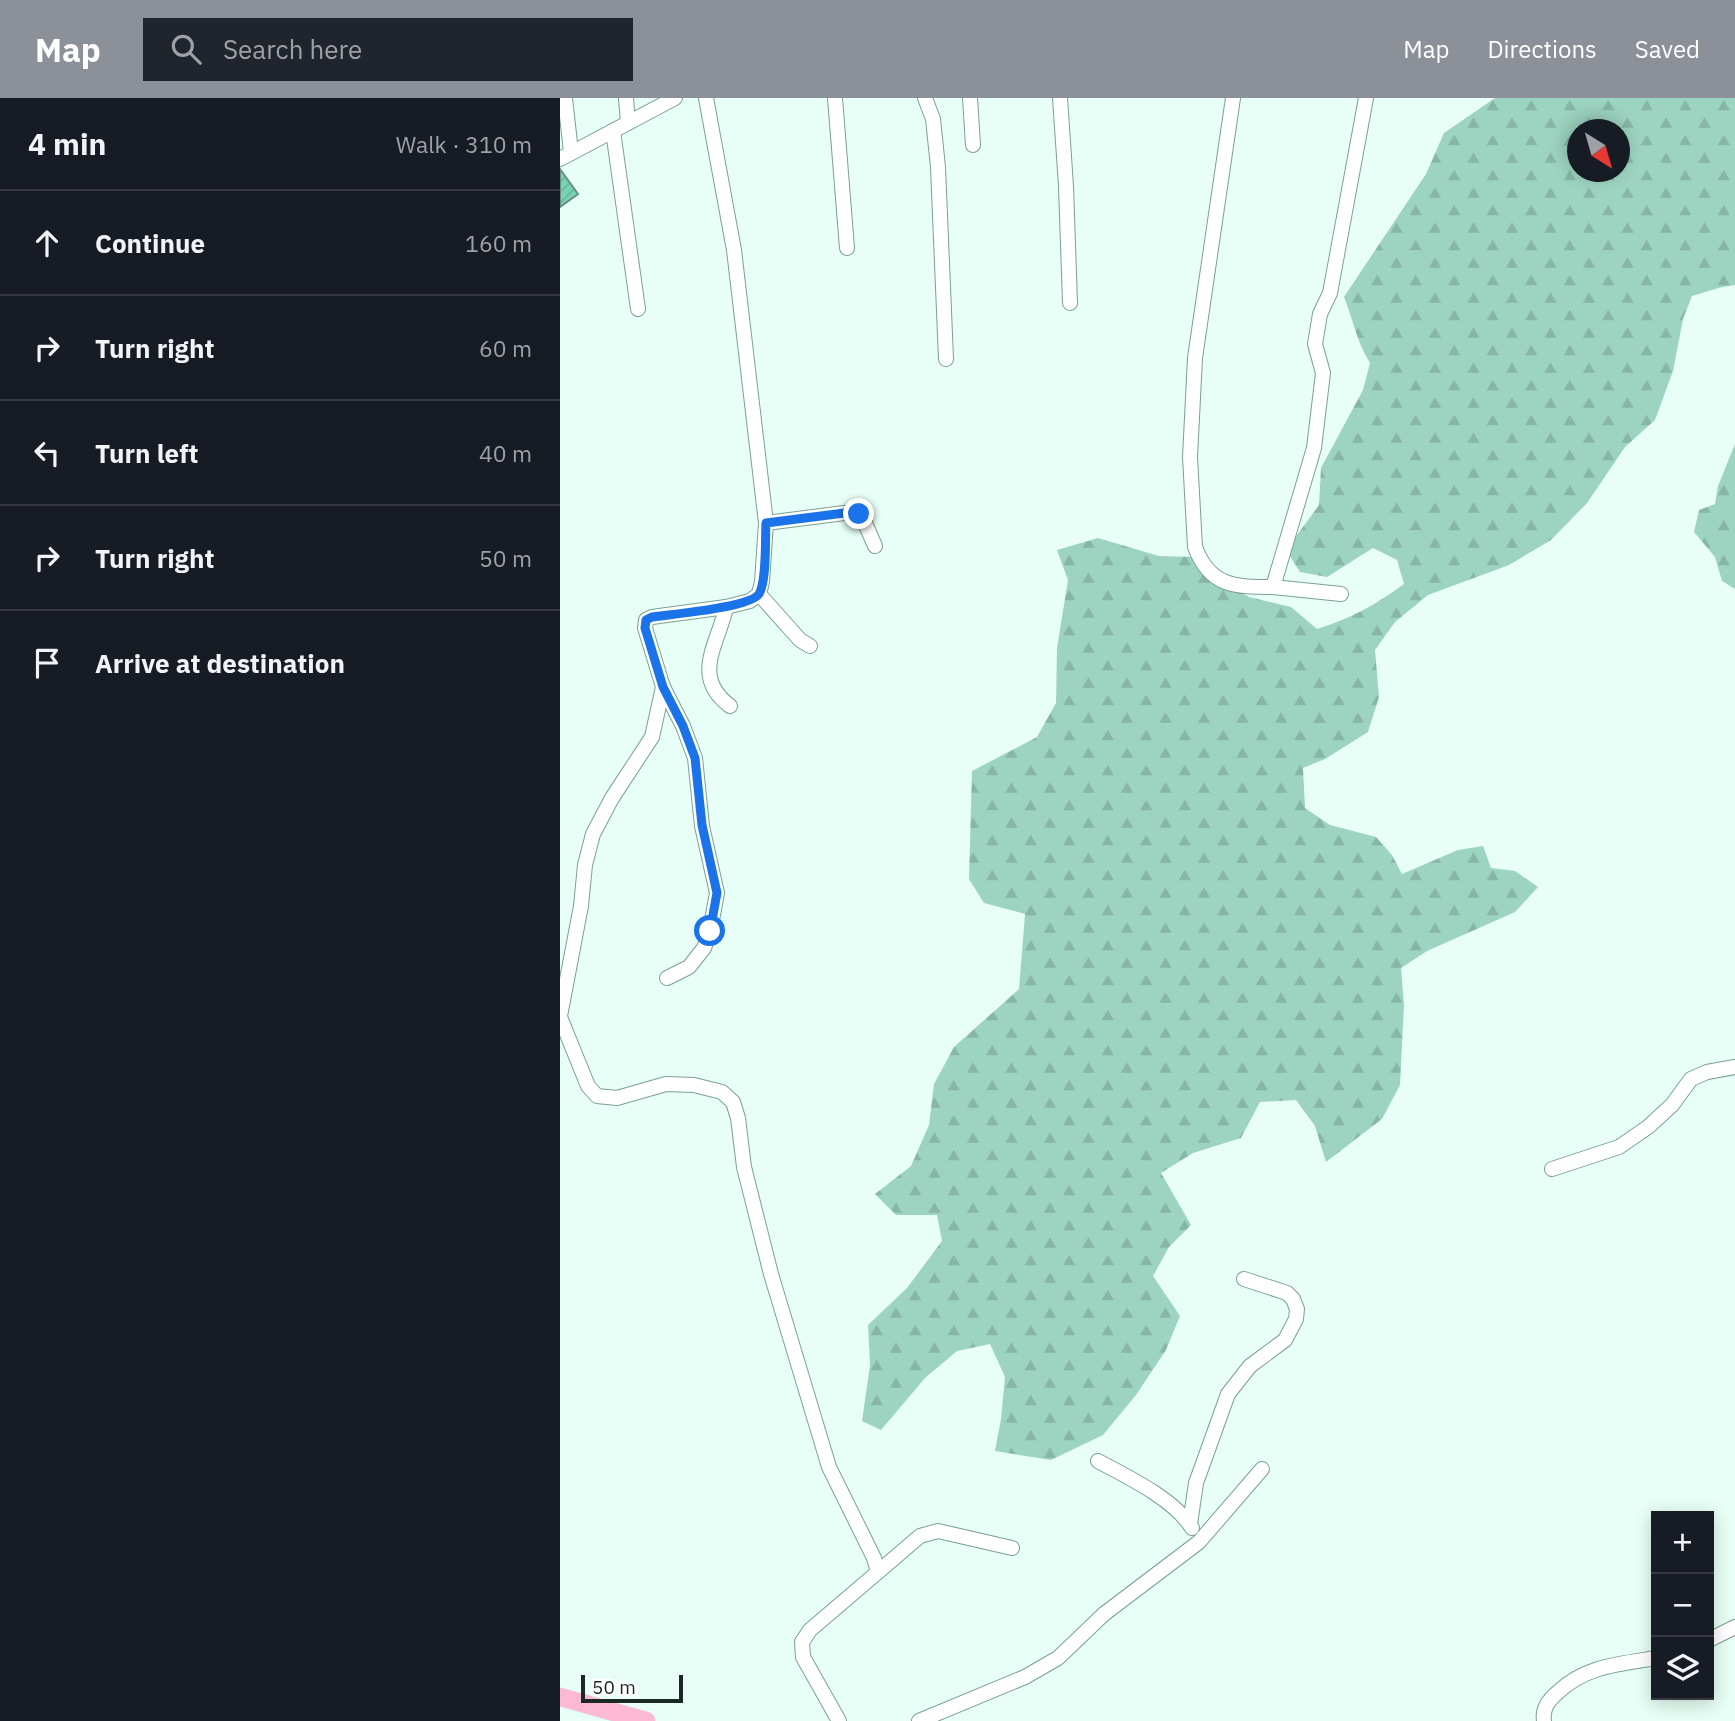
<!DOCTYPE html>
<meta charset="utf-8">
<style>
body{margin:0;font-family:"IBM Plex Sans",sans-serif;background:#20242c;color:#f1f3f6}
.controls{position:absolute;right:21px;bottom:21px;display:grid;overflow:hidden;border-radius:0px;box-shadow:0 4px 18px #0003}
.controls button{width:63px;height:63px;display:grid;place-items:center;padding:0;border:0;border-bottom:2px solid #363941;background:#171b24;color:#f1f3f6;font:35px sans-serif}
.compass{position:absolute;left:1007px;top:21px;width:63px;height:63px;border-radius:50%;background:#171b24;box-shadow:0 4px 18px #0003;rotate:143deg}
.scale{position:absolute;left:21px;bottom:18px;width:102px;box-sizing:border-box;padding-left:7px;border:4px solid #1a2924;border-top:0;font-size:19px;line-height:24px;white-space:nowrap;color:#1a2924;-webkit-text-stroke:5px #fff;paint-order:stroke}
.stop{position:absolute;width:21px;height:21px;margin:-16px;border:5px solid #1a73e8;border-radius:50%;background:#fff}
.stop.end{background:#1a73e8;border-color:#fff;box-shadow:0 2px 7px #0008}
.list{margin:0;padding:0;list-style:none}
h2{display:flex;justify-content:space-between;align-items:center;height:91px;margin:0;padding:0 28px;font-size:30px}
h2 small{font-size:23px;font-weight:400;color:#9ea1a6}
.list li{display:grid;grid-template-columns:46px 1fr auto;gap:21px;align-items:center;box-sizing:border-box;height:105px;padding:0 28px;border-top:2px solid #363941}
.list b{display:block;font-size:26px;white-space:nowrap}
.list em{font-size:23px;font-style:normal;color:#9ea1a6}
.icon{flex:none;width:38px;height:38px;fill:none;stroke:currentColor;stroke-width:2;stroke-linecap:round;stroke-linejoin:round}
.map{position:relative;flex:none;width:1175px;height:1623px;overflow:hidden}
header{display:flex;align-items:center;gap:42px;box-sizing:border-box;height:98px;padding:0 35px;background:#8c9099;color:#fff}
header strong{font-size:33px}
nav{display:flex;gap:38px;margin-inline-start:auto;font-size:24px}
.search{width:490px;height:63px;background:#20242c;display:flex;align-items:center;gap:18px;box-sizing:border-box;padding:0 24px;border-radius:0px;color:#9ea1a6;font-size:26px}
main{display:flex}
aside{flex:1;background:#171b24}
.map>svg:first-child{display:block}
.forest{fill:url(#forest-firs);fill-rule:evenodd}
.building{fill:url(#building-hatch);stroke:#6a9083;stroke-width:2}
.lines{fill:none;stroke-linecap:round;stroke-linejoin:round}
.minor-casing{stroke:#7aa193;stroke-width:16}
.major-casing{stroke:#dfe1e0;stroke-width:19}
.minor{stroke:#fff;stroke-width:14}
.major{stroke:#fdb8d3;stroke-width:18}
.route{stroke:#1a73e8;stroke-width:9}
</style>
<header>
<strong>Map</strong>
<div class="search"><svg class="icon" aria-label="search" viewBox="0 0 24 24"><circle cx="10" cy="10" r="6"/><path d="M15 15l6 6"/></svg>Search here</div>
<nav><a>Map</a><a>Directions</a><a>Saved</a></nav>
</header>
<main>
<aside>
<h2>4 min<small>Walk · 310 m</small></h2>
<ul class="list">
<li><svg class="icon" aria-label="ahead" viewBox="0 0 24 24"><path d="M12 20V5M6 11l6-6 6 6"/></svg><div><b>Continue</b></div><em>160 m</em></li>
<li><svg class="icon" aria-label="right" viewBox="0 0 24 24"><path d="M7 20v-9h11M14 6l5 5-5 5"/></svg><div><b>Turn right</b></div><em>60 m</em></li>
<li><svg class="icon" aria-label="left" viewBox="0 0 24 24"><path d="M17 20v-9H6M10 6l-5 5 5 5"/></svg><div><b>Turn left</b></div><em>40 m</em></li>
<li><svg class="icon" aria-label="right" viewBox="0 0 24 24"><path d="M7 20v-9h11M14 6l5 5-5 5"/></svg><div><b>Turn right</b></div><em>50 m</em></li>
<li><svg class="icon" aria-label="arrive" viewBox="0 0 24 24"><path d="M6 21V4h12l-3 4 3 4H6"/></svg><div><b>Arrive at destination</b></div></li>
</ul>
</aside>
<div class="map">
<svg width="1175" height="1623" viewBox="0 0 1175 1623">
<defs>
<pattern id="forest-firs" width="22" height="20" patternUnits="userSpaceOnUse" patternTransform="scale(1.75)"><rect width="22" height="20" fill="#9dd4c1"/><path d="M5 1l3.5 6h-7zM16 11l3.5 6h-7z" fill="#87b6a6"/></pattern>
<pattern id="building-hatch" width="6" height="6" patternUnits="userSpaceOnUse" patternTransform="scale(1.75)"><rect width="6" height="6" fill="#77d4b7"/><path d="M-1 1l2-2M0 6l6-6M5 7l2-2" fill="none" stroke="#66b69d"/></pattern>
</defs>
<rect width="100%" height="100%" fill="#e7fff6"/>
<g class="forest">
<path d="M935,0H1175V187L1162,189L1132,198L1123,221L1113,273L1095,322L1065,349L1027,405L991,442L949,467L868,497L835,524L815,552L819,599L808,634L765,661L743,670L745,710L770,727L816,739L832,757L842,776L898,752L923,748L931,770L955,773L978,789L955,814L867,853L841,870L844,907L840,987L822,1021L766,1064L755,1028L736,1002L700,1004L681,1040L633,1055L601,1075L631,1127L609,1149L593,1178L620,1218L606,1252L576,1297L543,1337L491,1362L435,1353L441,1321L445,1279L430,1246L397,1253L365,1280L321,1332L302,1323L310,1267L308,1227L347,1190L382,1143L377,1117H336L315,1096L351,1068L369,1027L374,986L394,949L459,891L465,816L424,805L409,781L412,673L477,639L496,605L497,550L508,482L497,452L538,440L599,458L638,459L663,485L689,499L731,509L757,531C790,521 817,506 844,486L837,462L813,450L767,479L740,474L726,452L759,407L761,370L803,292L810,265C797,245 793,221 784,199L866,76L884,35ZM1018,32H1060V74H1018Z"/>
<polygon points="1175,346 1175,491 1162,483 1155,459 1134,434 1139,412 1155,406 1158,388"/>
</g>
<polygon class="building" points="0,71 18,96 0,109"/>
<g class="lines">
<g class="minor-casing">
<g id="minor">
<polyline points="5,0 11,54"/>
<polyline points="66,0 68,25"/>
<polyline points="275,0 287,150"/>
<polyline points="365,0 373,21 378,69 386,261"/>
<polyline points="410,0 413,47"/>
<polyline points="500,0 506,88 510,205"/>
<path d="M673,0L635,260L630,359L635,449C650,489 675,489 713,489"/>
<polyline points="53,33 78,211"/>
<polyline points="0,61 115,0"/>
<polyline points="206,425 292,414 302,418 315,448"/>
<polyline points="199,496 240,542 250,548"/>
<polyline points="781,496 713,489 754,350 763,275 755,246 760,216 770,195 806,0"/>
<path d="M166,509C159,545 130,578 170,608"/>
<polyline points="103,589 123,628 135,660 142,728 157,795 150,833 144,850 129,869 107,880"/>
<polyline points="0,918 21,808 25,767 33,736 52,700 92,639 103,589 85,530 86,522 92,519 166,509 190,503 199,496 202,484 206,425 174,152 146,0"/>
<polyline points="0,919 28,988 37,998 57,1000 106,986 134,987 162,994 173,1004 178,1020 184,1069 211,1176 269,1369 314,1460 318,1474 250,1532 242,1544 243,1559 279,1623"/>
<polyline points="992,1071 1059,1049 1088,1029 1112,1007 1131,981 1147,974 1175,969"/>
<path d="M538,1363C568,1379 614,1401 632,1430"/>
<polyline points="630,1426 636,1385 668,1296 690,1268 725,1242 736,1221 737,1211 733,1201 727,1195 684,1181"/>
<polyline points="318,1474 360,1438 378,1433 452,1450"/>
<polyline points="1149,1542 1175,1529"/>
<polyline points="359,1623 465,1579 498,1560 544,1516 639,1444 702,1371"/>
<path d="M984,1623C982,1610 989,1602 998,1594C1026,1568 1059,1566 1096,1560"/>
</g>
</g>
<g class="major-casing">
<polyline id="major" points="0,1599 86,1623"/>
</g>
<use href="#minor" class="minor"/>
<use href="#major" class="major"/>
</g>
<g class="lines">
<path class="route" d="M150,833L157,795L142,727L135,660L123,628L103,589L85,530L86,522L92,519C112,516 189,510 199,496C207,483 205,441 206,425L292,414L299,416"/>
</g>
</svg>
<div class="controls">
<button>+</button>
<button>−</button>
<button><svg class="icon" aria-label="layers" viewBox="0 0 24 24"><path d="M12 4l9 5-9 5-9-5zM3 14l9 5 9-5"/></svg></button>
</div>
<svg class="compass" viewBox="-18 -18 36 36"><path d="M0-13l5 13h-10z" fill="#e53935"/><path d="M0 13l5-13h-10z" fill="#9ea1a6"/></svg>
<div class="scale">50 m</div>
<div class="stop" style="left:150px;top:833px"></div>
<div class="stop end" style="left:299px;top:416px"></div>
</div>
</main>
